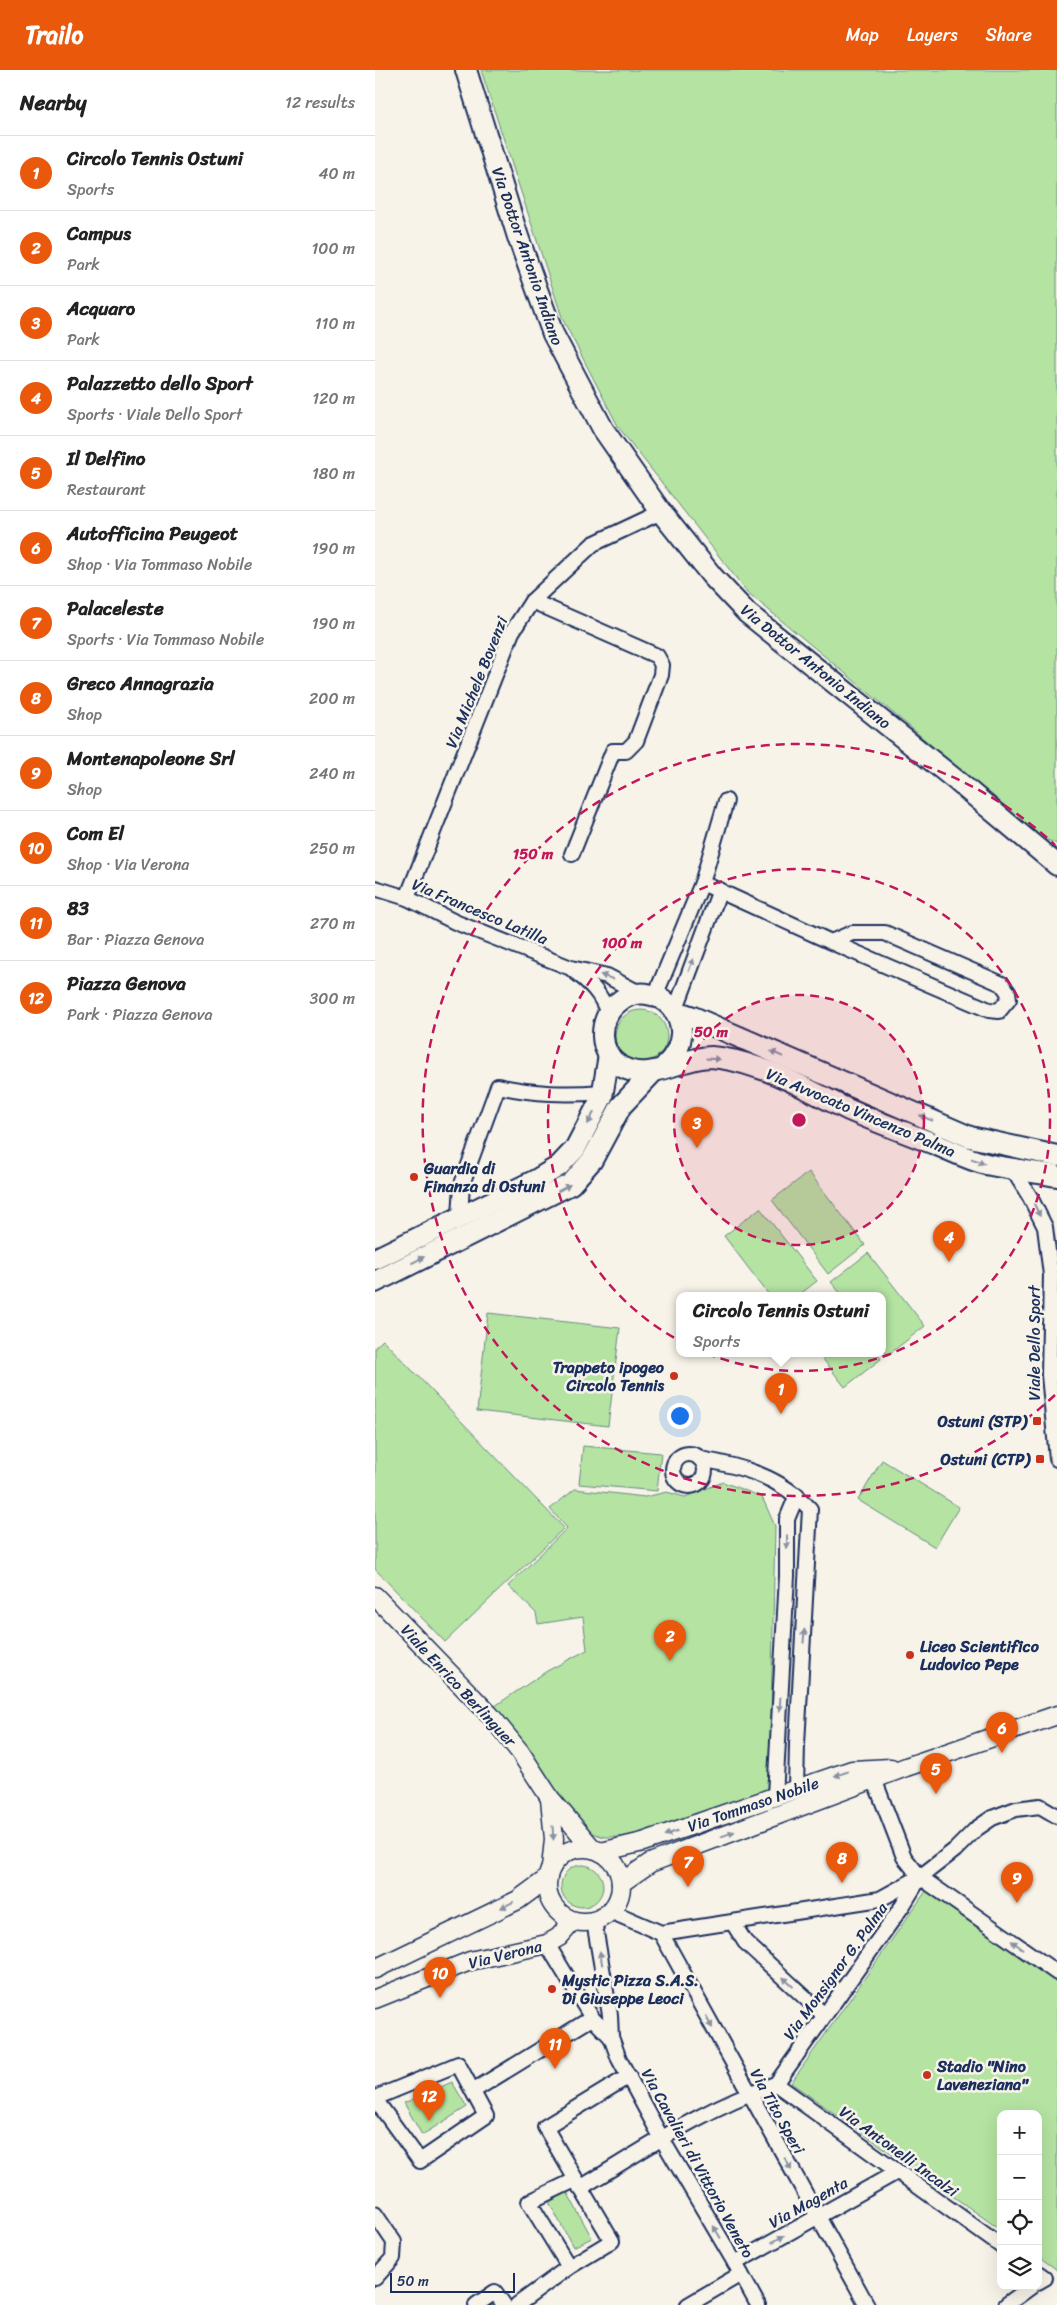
<!DOCTYPE html>
<meta charset="utf-8">
<style>
body{margin:0;font-family:Sriracha,sans-serif;background:#f6f6f6;color:#222}
.controls{position:absolute;right:15px;bottom:15px;display:grid;overflow:hidden;border-radius:10px;box-shadow:0 5px 20px #0002}
.controls button{width:45px;height:45px;display:grid;place-items:center;padding:0;border:0;border-bottom:1px solid #e0e0e0;background:#fff;color:#222;font:25px sans-serif}
.scale{position:absolute;left:15px;bottom:12px;width:125px;box-sizing:border-box;padding-left:5px;border:2px solid #1b2f5e;border-top:0;font-size:14px;line-height:18px;white-space:nowrap;color:#1b2f5e;-webkit-text-stroke:4px #f7f3e8;paint-order:stroke}
.you{position:absolute;left:304px;top:1345px;width:18px;height:18px;margin:-12px;border:4px solid #fff;border-radius:50%;background:#1a73e8;box-shadow:0 0 0 8px #1a73e833}
.badge{display:grid;place-items:center;width:32px;height:32px;border-radius:50%;background:#ea580c;color:#fff;font-size:16px;font-weight:700}
.pin{position:absolute;translate:-50% -41px;filter:drop-shadow(0 1px 2px #0008)}
.pin::after{content:'';position:absolute;top:26px;width:18px;height:15px;background:inherit;clip-path:polygon(0 0,100% 0,50% 100%)}
.popup{position:absolute;left:301px;top:1222px;width:210px;height:65px;box-sizing:border-box;display:grid;place-content:center;border-radius:10px;background:#fff;filter:drop-shadow(0 1px 4px #0005);font-size:16px;white-space:nowrap;color:#767676}
.popup b{font-size:19px;color:#222}
.popup::after{content:'';position:absolute;left:50%;top:100%;margin-left:-10px;border:10px solid transparent;border-top-color:#fff}
.list{margin:0;padding:0;list-style:none}
h2{display:flex;justify-content:space-between;align-items:center;height:65px;margin:0;padding:0 20px;font-size:21px}
h2 small{font-size:16px;font-weight:400;color:#767676}
.list li{display:grid;grid-template-columns:32px 1fr auto;gap:15px;align-items:center;box-sizing:border-box;height:75px;padding:0 20px;border-top:1px solid #e0e0e0}
.list b{display:block;font-size:19px;white-space:nowrap}
.list p{margin:0;font-size:16px;white-space:nowrap;color:#767676}
.list em{font-size:16px;font-style:normal;color:#767676}
.icon{flex:none;width:28px;height:28px;fill:none;stroke:currentColor;stroke-width:2;stroke-linecap:round;stroke-linejoin:round}
.map{position:relative;flex:none;width:682px;height:2235px;overflow:hidden}
header{display:flex;align-items:center;gap:30px;box-sizing:border-box;height:70px;padding:0 25px;background:#ea580c;color:#fff}
header strong{font-size:24px}
nav{display:flex;gap:28px;margin-inline-start:auto;font-size:18px}
main{display:flex}
aside{flex:1;background:#fff}
.map>svg:first-child{display:block}
.green{fill:#b4e3a2;stroke:#688980}
.lines{fill:none;stroke-linecap:round;stroke-linejoin:round}
.minor-casing{stroke:#1b2f5e;stroke-width:18}
.tertiary-casing{stroke:#1b2f5e;stroke-width:21}
.secondary-casing{stroke:#1b2f5e;stroke-width:24}
.minor{stroke:#f7f3e8;stroke-width:14}
.tertiary{stroke:#f7f3e8;stroke-width:18}
.secondary{stroke:#f7f3e8;stroke-width:20}
.oneway{fill:#8991a3}
.ring{fill:none;stroke:#c2185b;stroke-width:2.5;stroke-dasharray:9 6}
.poi-dot{fill:#c8321e;stroke:#f7f3e8;stroke-width:2}
.labels{text-anchor:middle;stroke-width:5;stroke-linejoin:round;paint-order:stroke}
.street-label{font-size:16px;fill:#1b2f5e;stroke:#f7f3e8}
.poi-label{font-size:16px;font-weight:bold;fill:#1b2f5e;stroke:#f7f3e8;text-anchor:start}
.centre{fill:#c2185b;stroke:#f7f3e8;stroke-width:2.5}
.ring-label{font-size:15px;text-anchor:middle;font-weight:bold;fill:#c2185b;stroke:#f7f3e8;stroke-width:5;stroke-linejoin:round;paint-order:stroke}
</style>
<header>
<strong>Trailo</strong>
<nav><a>Map</a><a>Layers</a><a>Share</a></nav>
</header>
<main>
<aside>
<h2>Nearby<small>12 results</small></h2>
<ul class="list">
<li><span class="badge">1</span><div><b>Circolo Tennis Ostuni</b><p>Sports</p></div><em>40 m</em></li>
<li><span class="badge">2</span><div><b>Campus</b><p>Park</p></div><em>100 m</em></li>
<li><span class="badge">3</span><div><b>Acquaro</b><p>Park</p></div><em>110 m</em></li>
<li><span class="badge">4</span><div><b>Palazzetto dello Sport</b><p>Sports · Viale Dello Sport</p></div><em>120 m</em></li>
<li><span class="badge">5</span><div><b>Il Delfino</b><p>Restaurant</p></div><em>180 m</em></li>
<li><span class="badge">6</span><div><b>Autofficina Peugeot</b><p>Shop · Via Tommaso Nobile</p></div><em>190 m</em></li>
<li><span class="badge">7</span><div><b>Palaceleste</b><p>Sports · Via Tommaso Nobile</p></div><em>190 m</em></li>
<li><span class="badge">8</span><div><b>Greco Annagrazia</b><p>Shop</p></div><em>200 m</em></li>
<li><span class="badge">9</span><div><b>Montenapoleone Srl</b><p>Shop</p></div><em>240 m</em></li>
<li><span class="badge">10</span><div><b>Com El</b><p>Shop · Via Verona</p></div><em>250 m</em></li>
<li><span class="badge">11</span><div><b>83</b><p>Bar · Piazza Genova</p></div><em>270 m</em></li>
<li><span class="badge">12</span><div><b>Piazza Genova</b><p>Park · Piazza Genova</p></div><em>300 m</em></li>
</ul>
</aside>
<div class="map">
<svg width="682" height="2235" viewBox="0 0 682 2235">
<rect width="100%" height="100%" fill="#f7f3e8"/>
<filter id="ink" filterUnits="userSpaceOnUse"><feTurbulence type="fractalNoise" baseFrequency=".02" numOctaves="2"/><feDisplacementMap in="SourceGraphic" scale="10" xChannelSelector="R" yChannelSelector="G"/><feConvolveMatrix kernelMatrix="1 2 1 2 8 2 1 2 1" color-interpolation-filters="sRGB"/></filter>
<g filter="url(#ink)">
<g class="green">
<polygon points="106,0 682,0 682,774 662,766 535,657 372,522 244,358 188,250"/>
<circle cx="266" cy="966" r="26"/>
<polygon points="434,1102 490,1175 453,1204 397,1130"/>
<polygon points="385,1138 442,1211 424,1225 394,1225 349,1166"/>
<polygon points="493,1183 550,1256 513,1285 507,1278 507,1225 467,1225 456,1212"/>
<polygon points="113,1243 245,1258 233,1356 102,1341"/>
<polygon points="8,1270 189,1458 70,1572 0,1499 0,1277"/>
<polygon points="443,1283 502,1283 506,1289 470,1317"/>
<polygon points="208,1376 286,1383 282,1421 204,1414"/>
<polygon points="507,1390 584,1437 560,1477 483,1430"/>
<polygon points="348,1412 387,1427 400,1456 395,1702 392,1721 254,1767 229,1767 212,1761 117,1638 172,1601 212,1580 208,1547 163,1554 161,1543 133,1516 192,1458 175,1439 200,1419 270,1427 292,1422 310,1427"/>
<circle cx="207" cy="1816" r="21"/>
<polygon points="551,1821 682,1913 682,2200 663,2186 663,2044 626,2044 626,2160 416,2013"/>
<polygon points="77,2012 92,2037 47,2065 29,2033"/>
<polygon points="192,2122 217,2168 198,2177 174,2132"/>
</g>
<g class="lines">
<g class="minor-casing">
<g id="minor">
<polyline points="157,531 282,586 287,595 286,605 261,671 251,681 238,681 197,784"/>
<polyline points="327,813 456,872 614,940 624,941 634,929 633,922 627,914 510,863 477,863 456,872"/>
<polyline points="0,818 32,828 80,852 196,898 232,906 266,924"/>
<polyline points="32,828 137,562 157,531 218,474 286,442"/>
<path d="M198,900C215,913 226,923 233,944"/>
<polyline points="280,926 327,813 351,731"/>
<polyline points="300,941 345,820"/>
<polyline points="637,1098 655,1127 670,1157 676,1205 674,1305 682,1389"/>
<path d="M85,1146L87,1114L123,1016C160,1024 190,1025 228,1022"/>
<circle cx="314" cy="1400" r="16"/>
<path d="M325,1389C366,1396 406,1407 435,1439L422,1674L421,1719"/>
<polyline points="499,1709 529,1787 545,1807 682,1903"/>
<polyline points="400,1726 412,1506 412,1449 422,1425"/>
<polyline points="235,1841 286,1863 505,1829 545,1807"/>
<polyline points="219,1851 235,1945 236,1967 244,1989 287,2069 360,2193 383,2235"/>
<polyline points="358,1853 370,1872 449,1945"/>
<polyline points="286,1863 492,2235"/>
<polyline points="172,1874 217,1948 236,1967"/>
<polyline points="401,2014 528,1835 545,1807 580,1780 601,1759 617,1748 641,1739 665,1736 682,1746"/>
<polyline points="401,2014 626,2176"/>
<polyline points="98,2021 217,1948"/>
<polyline points="0,2028 83,1994 111,2046 45,2091 0,2029"/>
<path d="M205,2118C267,2081 332,2036 401,2014"/>
<polyline points="0,2144 19,2172 18,2188 0,2208"/>
<polyline points="360,2193 522,2102"/>
<polyline points="194,2197 154,2132 200,2110"/>
<polyline points="663,2203 670,2208 663,2212"/>
<polyline points="101,2235 120,2222 129,2235"/>
<polyline points="142,2235 194,2197 237,2171 170,2057 254,2006"/>
<polyline points="313,2235 366,2204"/>
<polyline points="631,2235 657,2216"/>
</g>
</g>
<g class="tertiary-casing">
<g id="tertiary">
<polyline points="0,1526 115,1645 145,1682 175,1728 218,1779"/>
<polyline points="175,1729 179,1769 176,1798"/>
<circle cx="209" cy="1815" r="37"/>
<polyline points="226,1782 268,1772 477,1700 516,1698"/>
<polyline points="246,1813 275,1793 531,1697 682,1645"/>
<polyline points="0,1899 143,1830 173,1808"/>
<polyline points="0,1929 95,1891 172,1874 184,1867 198,1851"/>
</g>
</g>
<g class="secondary-casing">
<g id="secondary">
<polyline points="91,0 143,167 178,264 228,359 286,442 337,506 372,543 582,711 682,795"/>
<polyline points="300,941 318,947 595,1067 682,1086"/>
<path d="M290,996C334,953 278,901 241,934C223,950 223,983 245,996C275,1014 305,987 336,987C351,988 370,993 384,998C414,1007 445,1027 474,1040C502,1052 532,1063 562,1075C577,1081 594,1090 611,1094C634,1099 658,1102 682,1106"/>
<polyline points="0,1189 161,1110 184,1096 200,1079 227,1027 234,985"/>
<polyline points="0,1212 196,1114 217,1090 246,1036 278,1002"/>
</g>
</g>
<use href="#minor" class="minor"/>
<use href="#tertiary" class="tertiary"/>
<use href="#secondary" class="secondary"/>
</g>
<defs><path id="oneway-solid" d="M-6-.8H1V-3.2L6.5 0L1 3.2V.8H-6Z" transform="scale(1.25)"/></defs>
<g class="oneway">
<use href="#oneway-solid" transform="translate(316 895) rotate(-69)"/>
<use href="#oneway-solid" transform="translate(232 907) rotate(-161)"/>
<use href="#oneway-solid" transform="translate(402 984) rotate(-156)"/>
<use href="#oneway-solid" transform="translate(338 989) rotate(4)"/>
<use href="#oneway-solid" transform="translate(216 1048) rotate(117)"/>
<use href="#oneway-solid" transform="translate(551 1048) rotate(-157)"/>
<use href="#oneway-solid" transform="translate(603 1091) rotate(21)"/>
<use href="#oneway-solid" transform="translate(189 1118) rotate(-29)"/>
<use href="#oneway-solid" transform="translate(662 1140) rotate(64)"/>
<use href="#oneway-solid" transform="translate(43 1190) rotate(-27)"/>
<use href="#oneway-solid" transform="translate(412 1472) rotate(90)"/>
<use href="#oneway-solid" transform="translate(429 1566) rotate(-86)"/>
<use href="#oneway-solid" transform="translate(405 1634) rotate(93)"/>
<use href="#oneway-solid" transform="translate(466 1704) rotate(161)"/>
<use href="#oneway-solid" transform="translate(178 1763) rotate(86)"/>
<use href="#oneway-solid" transform="translate(296 1763) rotate(161)"/>
<use href="#oneway-solid" transform="translate(353 1764) rotate(-20)"/>
<use href="#oneway-solid" transform="translate(132 1835) rotate(154)"/>
<use href="#oneway-solid" transform="translate(642 1875) rotate(-145)"/>
<use href="#oneway-solid" transform="translate(226 1888) rotate(-100)"/>
<use href="#oneway-solid" transform="translate(413 1912) rotate(-137)"/>
<use href="#oneway-solid" transform="translate(334 1952) rotate(61)"/>
<use href="#oneway-solid" transform="translate(413 2094) rotate(61)"/>
<use href="#oneway-solid" transform="translate(342 2162) rotate(-121)"/>
<use href="#oneway-solid" transform="translate(403 2169) rotate(-29)"/>
</g>
</g>
<circle cx="424" cy="1050" r="125" fill="#c2185b" fill-opacity=".12"/>
<g class="ring">
<circle cx="424" cy="1050" r="125"/>
<circle cx="424" cy="1050" r="251"/>
<path d="M680 1325A376 376 0 1 1 680 775"/>
</g>
<g class="poi-dot">
<circle cx="39" cy="1107" r="5"/>
<circle cx="299" cy="1306" r="5"/>
<rect x="657" y="1346" width="10" height="10" rx="2.5"/>
<rect x="660" y="1384" width="10" height="10" rx="2.5"/>
<circle cx="535" cy="1585" r="5"/>
<circle cx="177" cy="1919" r="5"/>
<circle cx="552" cy="2005" r="5"/>
</g>
<g class="labels">
<g class="street-label">
<text transform="translate(153 186) rotate(71)" y="6">Via Dottor Antonio Indiano</text>
<text transform="translate(441 596) rotate(39)" y="6">Via Dottor Antonio Indiano</text>
<text transform="translate(101 612) rotate(-68)" y="6">Via Michele Bovenzi</text>
<text transform="translate(105 841) rotate(23)" y="6">Via Francesco Latilla</text>
<text transform="translate(486 1042) rotate(23)" y="6">Via Avvocato Vincenzo Palma</text>
<text transform="translate(659 1273) rotate(-90)" y="6">Viale Dello Sport</text>
<text transform="translate(84 1615) rotate(47)" y="6">Viale Enrico Berlinguer</text>
<text transform="translate(378 1734) rotate(-19)" y="6">Via Tommaso Nobile</text>
<text transform="translate(130 1884) rotate(-14)" y="6">Via Verona</text>
<text transform="translate(460 1901) rotate(-54)" y="6">Via Monsignor G. Palma</text>
<text transform="translate(403 2041) rotate(61)" y="6">Via Tito Speri</text>
<text transform="translate(524 2081) rotate(36)" y="6">Via Antonelli Incalzi</text>
<text transform="translate(323 2093) rotate(61)" y="6">Via Cavalieri di Vittorio Veneto</text>
<text transform="translate(433 2132) rotate(-29)" y="6">Via Magenta</text>
</g>
<g class="poi-label">
<text x="49" y="1104">Guardia di<tspan x="49" dy="18">Finanza di Ostuni</tspan></text>
<text x="289" y="1303" text-anchor="end">Trappeto ipogeo<tspan x="289" dy="18">Circolo Tennis</tspan></text>
<text x="652" y="1357" text-anchor="end">Ostuni (STP)</text>
<text x="655" y="1395" text-anchor="end">Ostuni (CTP)</text>
<text x="545" y="1582">Liceo Scientifico<tspan x="545" dy="18">Ludovico Pepe</tspan></text>
<text x="187" y="1916">Mystic Pizza S.A.S.<tspan x="187" dy="18">Di Giuseppe Leoci</tspan></text>
<text x="562" y="2002">Stadio "Nino<tspan x="562" dy="18">Laveneziana"</tspan></text>
</g>
</g>
<circle cx="424" cy="1050" r="8" class="centre"/>
<g class="ring-label">
<text x="158" y="789">150 m</text>
<text x="247" y="878">100 m</text>
<text x="336" y="967">50 m</text>
</g>
</svg>
<div class="controls">
<button>+</button>
<button>−</button>
<button><svg class="icon" aria-label="locate" viewBox="0 0 24 24"><circle cx="12" cy="12" r="6"/><path d="M12 2v4M12 18v4M2 12h4M18 12h4"/></svg></button>
<button><svg class="icon" aria-label="layers" viewBox="0 0 24 24"><path d="M12 4l9 5-9 5-9-5zM3 14l9 5 9-5"/></svg></button>
</div>
<div class="scale">50 m</div>
<div class="you"></div>
<div class="pin badge" style="left:406px;top:1344px">1</div>
<div class="popup"><b>Circolo Tennis Ostuni</b>Sports</div>
<div class="pin badge" style="left:295px;top:1591px">2</div>
<div class="pin badge" style="left:322px;top:1078px">3</div>
<div class="pin badge" style="left:574px;top:1192px">4</div>
<div class="pin badge" style="left:561px;top:1724px">5</div>
<div class="pin badge" style="left:627px;top:1683px">6</div>
<div class="pin badge" style="left:313px;top:1817px">7</div>
<div class="pin badge" style="left:467px;top:1813px">8</div>
<div class="pin badge" style="left:642px;top:1833px">9</div>
<div class="pin badge" style="left:65px;top:1928px">10</div>
<div class="pin badge" style="left:180px;top:1999px">11</div>
<div class="pin badge" style="left:54px;top:2051px">12</div>
</div>
</main>
